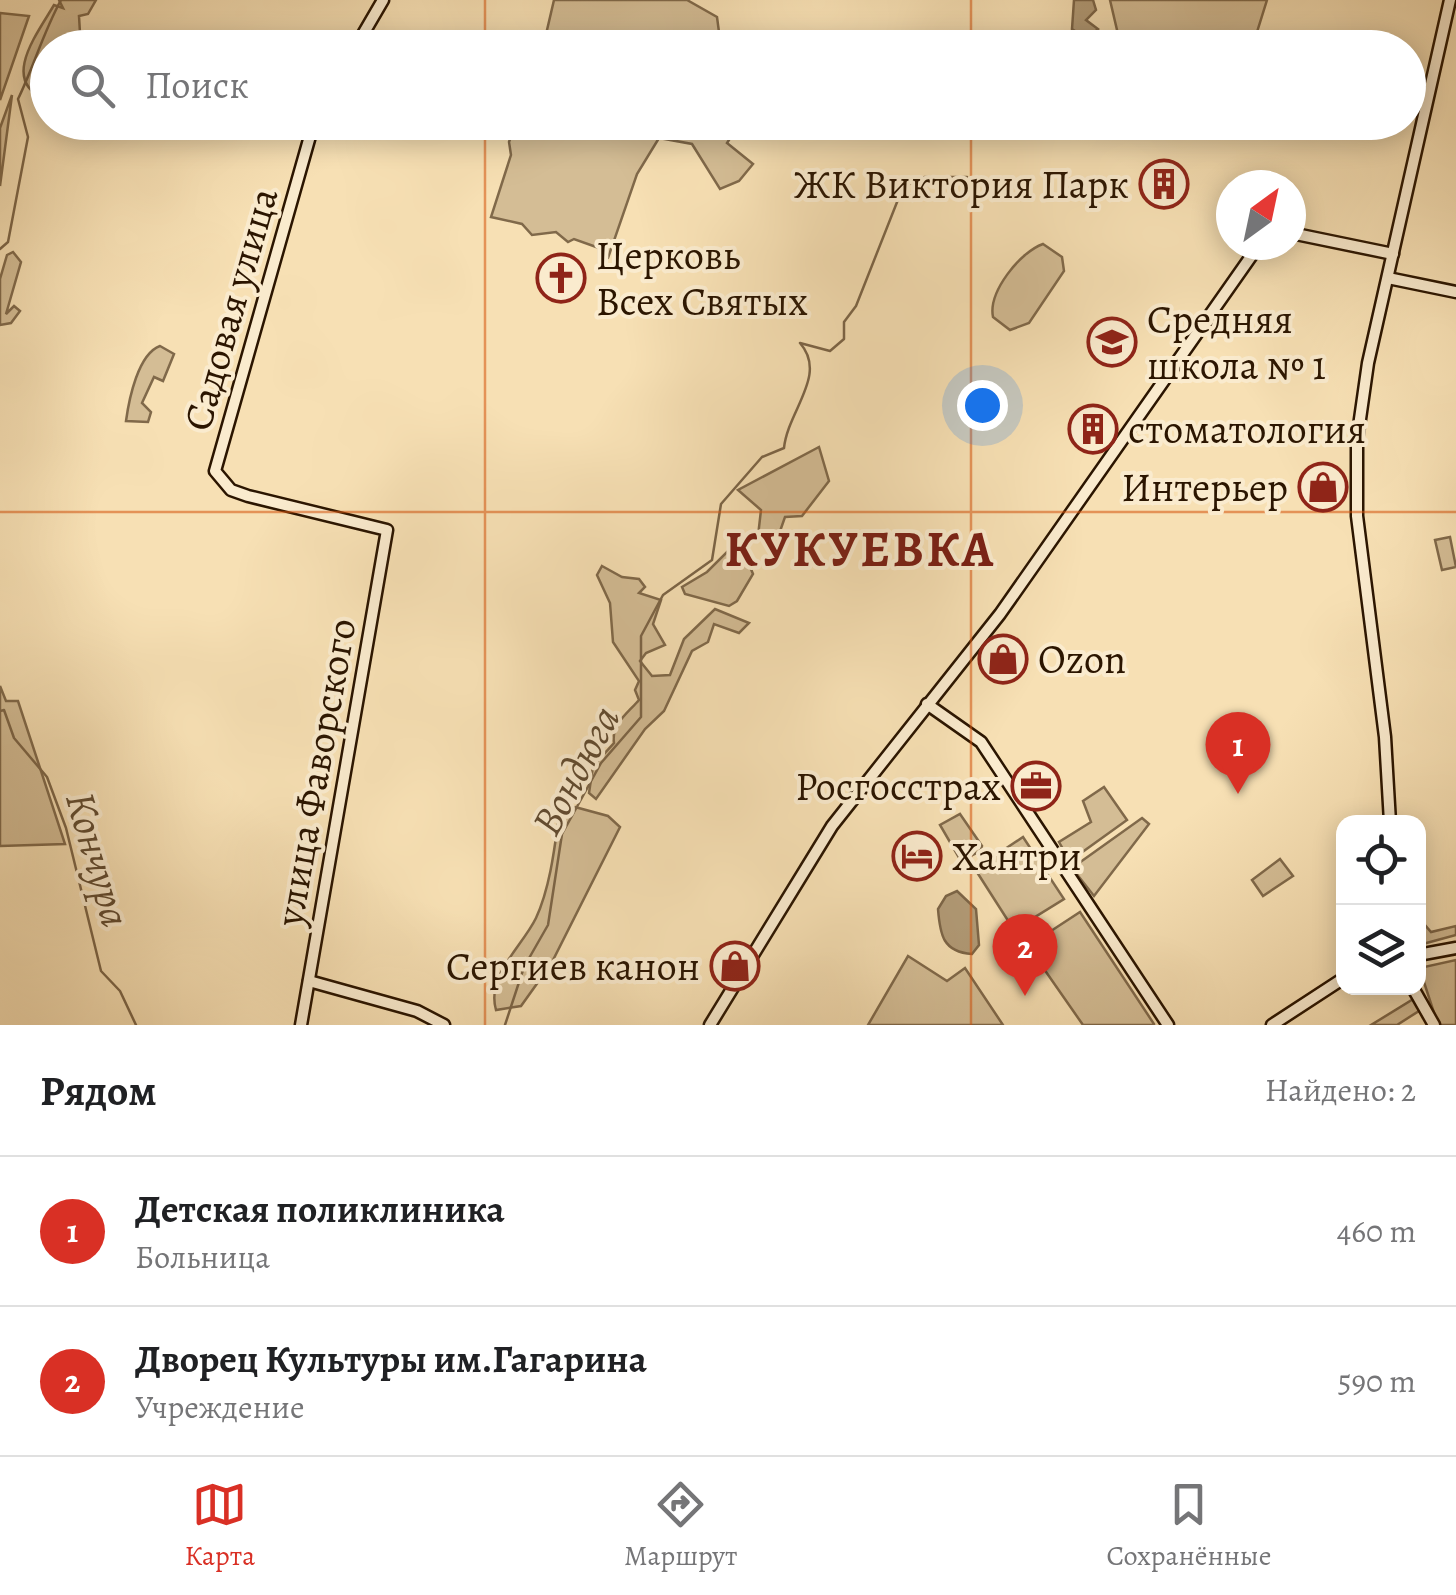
<!DOCTYPE html>
<html lang="ru">
<meta charset="utf-8">
<style>
body{margin:0;font-family:Alegreya,serif;background:#f6f6f6;color:#202124}
.controls{position:absolute;right:30px;bottom:30px;display:grid;overflow:hidden;border-radius:20px;box-shadow:0 5px 25px #0003}
.controls button{width:90px;height:90px;display:grid;place-items:center;padding:0;border:0;border-bottom:2px solid #e0e0e0;background:#fff;color:#202124;font:50px sans-serif}
.compass{position:absolute;left:1216px;top:170px;width:90px;height:90px;border-radius:50%;background:#fff;box-shadow:0 5px 25px #0003;rotate:33deg}
.you{position:absolute;left:982px;top:405px;width:35px;height:35px;margin:-25px;border:8px solid #fff;border-radius:50%;background:#1a73e8;box-shadow:0 0 0 15px #1a73e833}
.badge{display:grid;place-items:center;width:65px;height:65px;border-radius:50%;background:#d93025;color:#fff;font-size:32px;font-weight:700}
.pin{position:absolute;translate:-50% -82px;filter:drop-shadow(0 2px 5px #0008)}
.pin::after{content:'';position:absolute;top:52px;width:35px;height:30px;background:inherit;clip-path:polygon(0 0,100% 0,50% 100%)}
.list{margin:0;padding:0;list-style:none}
h2{display:flex;justify-content:space-between;align-items:center;height:130px;margin:0;padding:0 40px;font-size:42px}
h2 small{font-size:32px;font-weight:400;color:#757577}
.list li{display:grid;grid-template-columns:65px 1fr auto;gap:30px;align-items:center;box-sizing:border-box;height:150px;padding:0 40px;border-top:2px solid #e0e0e0}
.list b{display:block;font-size:38px;white-space:nowrap}
.list p{margin:0;font-size:32px;white-space:nowrap;color:#757577}
.list em{font-size:32px;font-style:normal;color:#757577}
.icon{flex:none;width:55px;height:55px;fill:none;stroke:currentColor;stroke-width:2;stroke-linecap:round;stroke-linejoin:round}
.map{position:relative;flex:none;width:1456px;height:1025px;overflow:hidden}
.search{position:absolute;background:#fff;box-shadow:0 5px 25px #0003;left:30px;right:30px;top:30px;height:110px;display:flex;align-items:center;gap:25px;box-sizing:border-box;padding:0 35px;border-radius:55px;color:#757577;font-size:38px}
.sheet{height:430px;background:#fff}
nav{display:flex;justify-content:space-around;align-items:center;box-sizing:border-box;height:140px;border-top:2px solid #e0e0e0;background:#fff;font-size:28px;color:#757577}
nav a{display:grid;justify-items:center;gap:5px}
nav .on{color:#d93025}
.map>svg:first-child{display:block}
.green{fill:#d4bd95;stroke:#80694a;stroke-width:2.5}
.water{fill:#b29b77;stroke:#7c6547;stroke-width:2.5}
.lines{fill:none;stroke-linecap:round;stroke-linejoin:round}
.stream{stroke:#7c6547;stroke-width:2.5}
.secondary-casing{stroke:#2b1500;stroke-width:15}
.secondary{stroke:#faebce;stroke-width:10}
.grid{fill:none;stroke:#d5520b;stroke-width:2.5;stroke-opacity:0.55}
.labels{text-anchor:middle;stroke-width:8;stroke-linejoin:round;paint-order:stroke}
.poi-label{font-size:40px;fill:#2b1500;stroke:#faebce;text-anchor:start}
.street-label{font-size:40px;fill:#2b1500;stroke:#faebce}
.water-label{font-size:42px;font-style:italic;fill:#614b30;stroke:#faebce}
.district-label{font-size:50px;font-weight:bold;letter-spacing:2.5px;fill:#7a1f14;stroke:#faebce}
</style>
<div class="map">
<svg width="1456" height="1025" viewBox="0 0 1456 1025">
<rect width="100%" height="100%" fill="#f7e0b4"/>
<filter id="stains"><feTurbulence type="fractalNoise" baseFrequency=".002" numOctaves="4"/><feColorMatrix values="0 0 0 0 .2 0 0 0 0 .09 0 0 0 0 .02 0 0 0 .5 -.17"/></filter>
<radialGradient id="worn" r=".72"><stop offset=".6" stop-color="#630" stop-opacity="0"/><stop offset="1" stop-color="#630" stop-opacity=".3"/></radialGradient>
<g class="green">
<path d="M59,0H96L88,14L79,16L80,33L68,47L48,48L45,99C0,81 37,34 54,5L63,8Z"/>
<polygon points="554,0 687,0 717,17 721,47 547,47 544,43"/>
<polygon points="1110,0 1267,0 1252,48 1121,47"/>
<polygon points="0,13 29,16 0,100"/>
<polygon points="12,95 0,186 0,128"/>
<polygon points="516,123 740,123 727,143 753,164 739,181 720,189 692,144 659,138 637,174 608,258 599,263 599,248 574,239 568,242 556,232 532,235 522,224 491,217 511,155 509,142"/>
<path d="M1043,244L1062,257L1064,271L1029,323L1010,330L993,317C988,292 1020,252 1043,244Z"/>
<polygon points="13,252 21,262 6,314 14,306 20,311 11,323 0,325 0,279 7,255"/>
<path d="M160,346L174,354L163,381L154,377L142,403L151,412L148,422L126,421C129,399 138,354 160,346Z"/>
<polygon points="819,447 829,481 802,516 785,517 778,537 758,536 761,510 738,490"/>
<polygon points="1450,537 1456,567 1442,570 1435,540"/>
<polygon points="729,550 743,550 753,574 737,601 729,606 685,594 682,587 707,572"/>
<path d="M602,566L622,577L639,579L645,587L639,593L661,600L653,624L665,645L646,653L640,661L652,676L670,675L684,639L715,609L749,623L739,633L714,624L708,642L692,651L664,711L645,729L596,799L589,793L593,766L614,743C611,724 628,713 639,700L635,690L639,681L613,642L610,603L597,575Z"/>
<polygon points="0,686 6,701 18,701 65,844 0,846"/>
<polygon points="1104,787 1127,820 1081,853 1078,849 1067,856 1059,842 1091,822 1083,801"/>
<path d="M575,807L608,816L620,827L551,964L521,1006L496,1010C486,975 522,947 536,918C549,890 554,853 558,823L565,810Z"/>
<polygon points="960,814 982,846 980,851 961,861 940,825"/>
<polygon points="1142,818 1149,824 1094,896 1072,868"/>
<polygon points="1023,837 1064,899 1014,930 975,869"/>
<polygon points="1280,859 1293,876 1263,896 1252,880"/>
<polygon points="1080,912 1154,1024 1153,1025 1083,1025 1028,946"/>
<polygon points="1419,918 1431,932 1456,926 1456,935 1419,945"/>
<polygon points="908,956 947,981 965,968 1003,1025 868,1025"/>
<polygon points="1456,960 1456,1025 1438,1025 1421,973 1424,967"/>
<polygon points="1415,998 1422,1009 1397,1025 1371,1025"/>
</g>
<g class="water">
<polygon points="1074,0 1093,0 1096,10 1086,20 1098,29 1087,39 1072,29"/>
<path d="M957,891L976,909L979,945L972,954C943,952 940,935 938,909L946,896Z"/>
</g>
<g class="lines">
<g class="stream">
<polyline points="1110,43 1113,48"/>
<path d="M0,249L8,242L28,137L18,99C34,66 43,33 61,0"/>
<polyline points="0,711 4,710 14,738 47,777 66,828 101,971 120,991 136,1025"/>
<path d="M505,1025L524,967L548,925L562,834L601,763L641,717V636L663,595L712,560L721,504L762,457L784,448C788,410 828,375 800,343L830,351L844,339V322L856,306L903,187L925,177H967"/>
</g>
<g class="secondary-casing">
<g id="secondary">
<polyline points="355,48 383,0"/>
<polyline points="1291,233 1393,254"/>
<polyline points="1388,278 1456,292"/>
<polyline points="927,704 981,742 1168,1025"/>
<polyline points="1390,822 1385,737 1357,516 1357,440 1368,363 1450,0"/>
<polyline points="1418,955 1456,948"/>
<polyline points="309,981 417,1011 444,1025"/>
<polyline points="1413,988 1434,1025"/>
<polyline points="301,1025 387,530 248,496 231,490 215,471 314,122"/>
<polyline points="710,1025 832,826 1000,614 1259,245"/>
<polyline points="1272,1025 1344,978"/>
</g>
</g>
<use href="#secondary" class="secondary"/>
</g>
<path class="grid" d="M485,0V48M971,0V48M485,122V1025M971,122V1025M0,512H1456"/>
<defs>
<g id="building-ring" transform="scale(2.5)"><circle r="9.5" fill="#faebce" stroke="#8f2418" stroke-width="1.5"/><path d="M-4-6H4V6H1V3H-1V6H-4ZM-2.5-4.3h1.7v1.8h-1.7ZM.8-4.3h1.7v1.8H.8ZM-2.5-1h1.7V.8h-1.7ZM.8-1h1.7V.8H.8Z" fill="#8f2418"/></g>
<g id="church-ring" transform="scale(2.5)"><circle r="9.5" fill="#faebce" stroke="#8f2418" stroke-width="1.5"/><path d="M-1.2-6h2.4v3.5h3.3v2.4h-3.3V6h-2.4V-.1h-3.3v-2.4h3.3Z" fill="#8f2418"/></g>
<g id="school-ring" transform="scale(2.5)"><circle r="9.5" fill="#faebce" stroke="#8f2418" stroke-width="1.5"/><path d="M0-5L7-2L0 1L-7-2ZM-4 1L0 2.5L4 1V4Q0 6-4 4Z" fill="#8f2418"/></g>
<g id="shop-ring" transform="scale(2.5)"><circle r="9.5" fill="#faebce" stroke="#8f2418" stroke-width="1.5"/><path d="M-5-2.5h2.3a2.7 3.5 0 0 1 5.4 0H5L5.5 6h-11ZM-1.5-2.5h3a1.5 2.3 0 0 0-3 0Z" fill="#8f2418"/></g>
<g id="office-ring" transform="scale(2.5)"><circle r="9.5" fill="#faebce" stroke="#8f2418" stroke-width="1.5"/><path d="M-6-3h4V-5.5h4V-3h4V5H-6ZM-1-4.5V-3h2v-1.5ZM-6 0V1H6V0Z" fill="#8f2418"/></g>
<g id="hotel-ring" transform="scale(2.5)"><circle r="9.5" fill="#faebce" stroke="#8f2418" stroke-width="1.5"/><path d="M-6-4.5h1.5V1H6V5H4.5V3h-9V5H-6ZM-4 0a1.8 1.8 0 1 1 3.6 0ZM.5 0V-2.5h3Q6-2.5 6 0Z" fill="#8f2418"/></g>
</defs>
<g fill-rule="evenodd">
<use href="#building-ring" x="1164" y="184"/>
<use href="#church-ring" x="561" y="278"/>
<use href="#school-ring" x="1112" y="342"/>
<use href="#building-ring" x="1093" y="429"/>
<use href="#shop-ring" x="1323" y="487"/>
<use href="#shop-ring" x="1003" y="659"/>
<use href="#office-ring" x="1036" y="786"/>
<use href="#hotel-ring" x="917" y="856"/>
<use href="#shop-ring" x="735" y="966"/>
</g>
<g class="labels">
<g class="poi-label">
<text x="1129" y="198" text-anchor="end">ЖК Виктория Парк</text>
<text x="596" y="269">Церковь<tspan x="596" dy="46">Всех Святых</tspan></text>
<text x="1147" y="333">Средняя<tspan x="1147" dy="46">школа № 1</tspan></text>
<text x="1128" y="443">стоматология</text>
<text x="1288" y="501" text-anchor="end">Интерьер</text>
<text x="1038" y="673">Ozon</text>
<text x="1001" y="800" text-anchor="end">Росгосстрах</text>
<text x="952" y="870">Хантри</text>
<text x="700" y="980" text-anchor="end">Сергиев канон</text>
</g>
<g class="street-label">
<text transform="translate(230 309) rotate(-74)" y="14">Садовая улица</text>
<text transform="translate(315 772) rotate(-80)" y="14">улица Фаворского</text>
</g>
<g class="water-label">
<text transform="translate(575 770) rotate(-62)" y="15">Вондюга</text>
<text transform="translate(99 859) rotate(74)" y="15">Кончура</text>
</g>
<g class="district-label">
<text x="860" y="566">КУКУЕВКА</text>
</g>
</g>
<rect width="100%" height="100%" filter="url(#stains)"/>
<rect width="100%" height="100%" fill="url(#worn)"/>
</svg>
<div class="controls">
<button><svg class="icon" aria-label="locate" viewBox="0 0 24 24"><circle cx="12" cy="12" r="6"/><path d="M12 2v4M12 18v4M2 12h4M18 12h4"/></svg></button>
<button><svg class="icon" aria-label="layers" viewBox="0 0 24 24"><path d="M12 4l9 5-9 5-9-5zM3 14l9 5 9-5"/></svg></button>
</div>
<svg class="compass" viewBox="-18 -18 36 36"><path d="M0-13l5 13h-10z" fill="#e53935"/><path d="M0 13l5-13h-10z" fill="#757577"/></svg>
<div class="you"></div>
<div class="pin badge" style="left:1238px;top:794px">1</div>
<div class="pin badge" style="left:1025px;top:996px">2</div>
<div class="search"><svg class="icon" aria-label="search" viewBox="0 0 24 24"><circle cx="10" cy="10" r="6"/><path d="M15 15l6 6"/></svg>Поиск</div>
</div>
<section class="sheet">
<h2>Рядом<small>Найдено: 2</small></h2>
<ul class="list">
<li><span class="badge">1</span><div><b>Детская поликлиника</b><p>Больница</p></div><em>460 m</em></li>
<li><span class="badge">2</span><div><b>Дворец Культуры им.Гагарина</b><p>Учреждение</p></div><em>590 m</em></li>
</ul>
</section>
<nav>
<a class="on"><svg class="icon" aria-label="map" viewBox="0 0 24 24"><path d="M3 6l6-2 6 2 6-2v14l-6 2-6-2-6 2zM9 4v14M15 6v14"/></svg>Карта</a>
<a><svg class="icon" aria-label="directions" viewBox="0 0 24 24"><path d="M12 3l9 9-9 9-9-9zM9 14v-3h6M13 9l2 2-2 2"/></svg>Маршрут</a>
<a><svg class="icon" aria-label="saved" viewBox="0 0 24 24"><path d="M7 4h10v16l-5-4-5 4z"/></svg>Сохранённые</a>
</nav>
